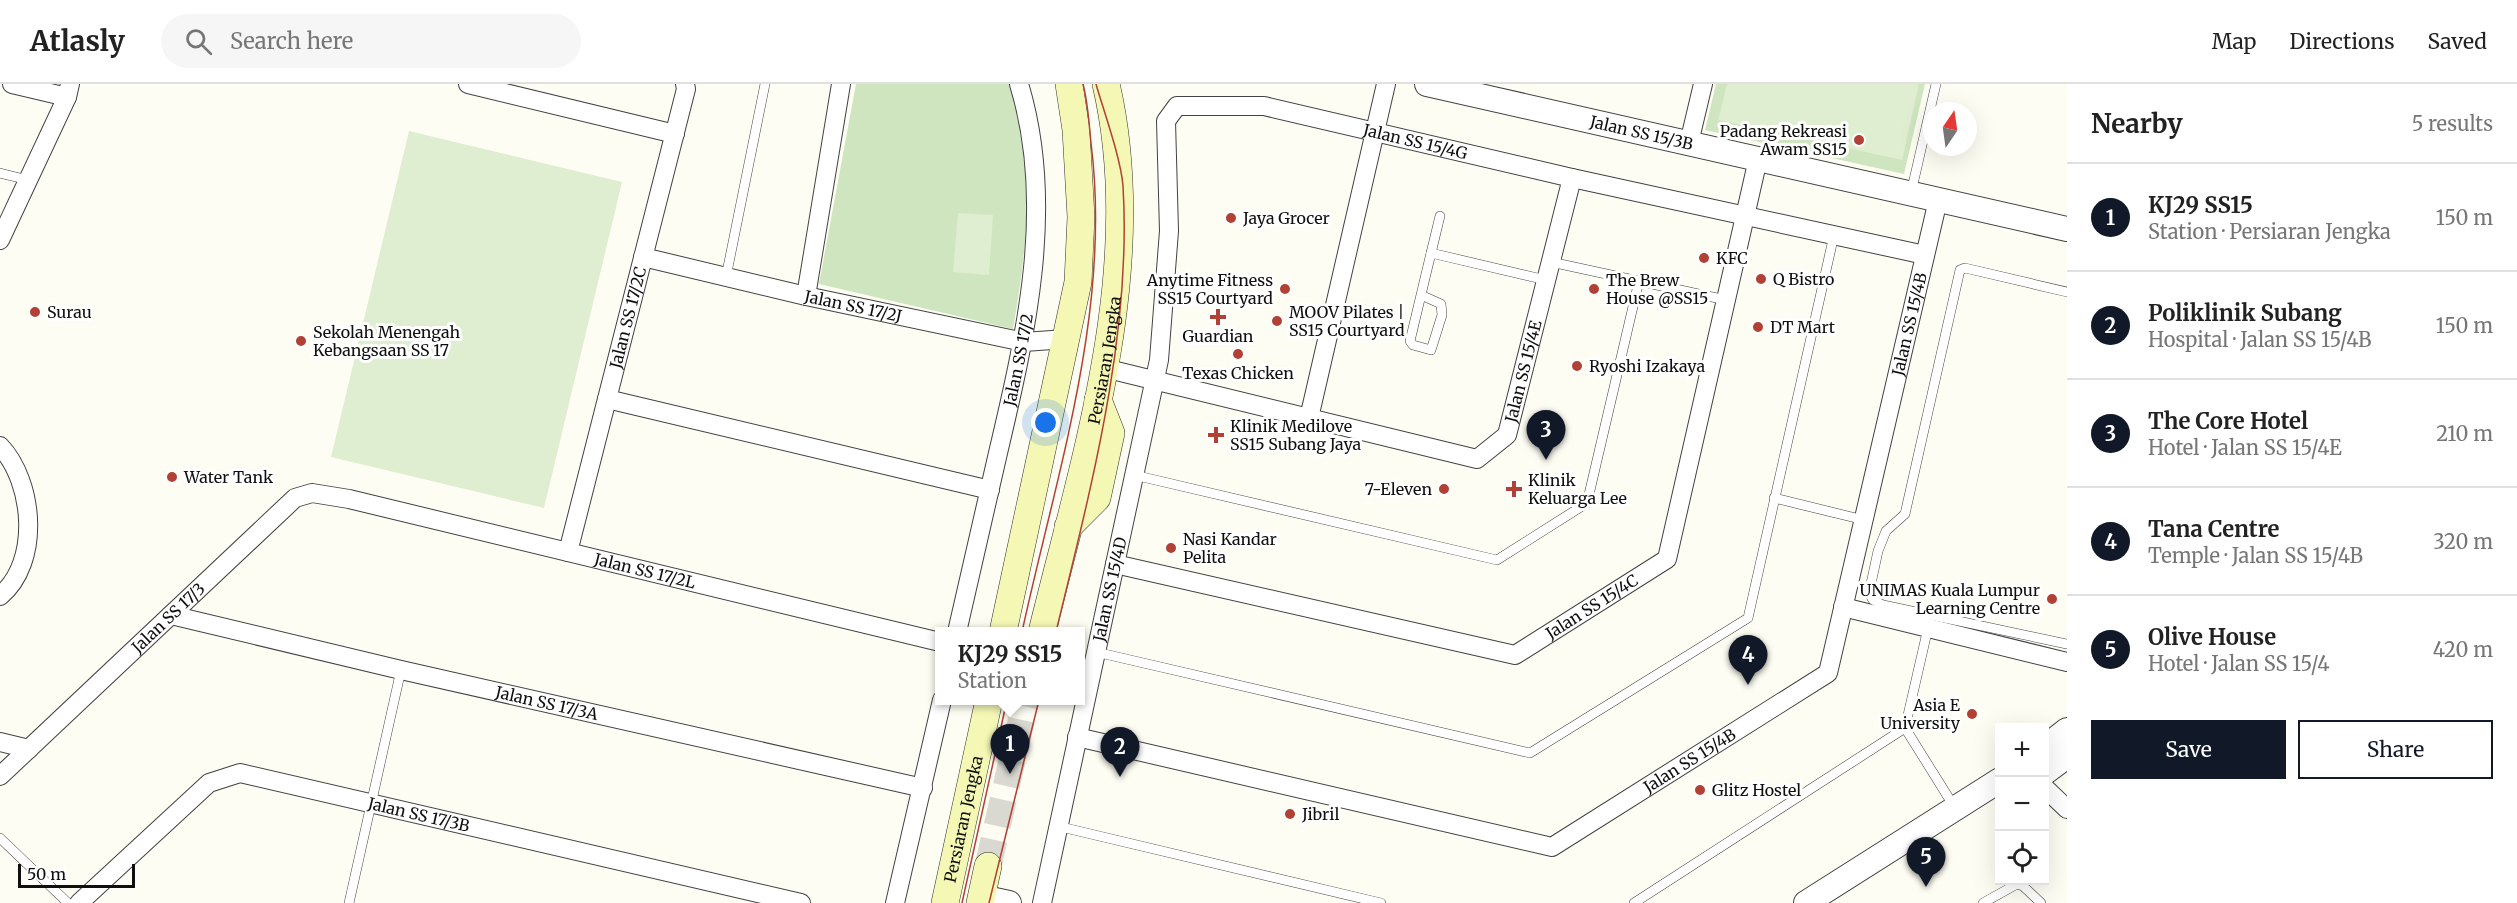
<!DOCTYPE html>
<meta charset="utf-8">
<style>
body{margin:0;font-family:Merriweather,serif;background:#f6f6f6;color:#222}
.controls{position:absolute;right:18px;bottom:18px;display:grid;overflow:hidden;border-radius:0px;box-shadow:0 6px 24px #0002}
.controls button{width:54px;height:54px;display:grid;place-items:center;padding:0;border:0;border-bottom:2px solid #e0e0e0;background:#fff;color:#222;font:30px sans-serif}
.compass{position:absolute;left:1923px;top:18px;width:54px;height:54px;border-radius:50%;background:#fff;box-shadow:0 6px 24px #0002;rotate:13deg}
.scale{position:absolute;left:18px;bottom:15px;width:117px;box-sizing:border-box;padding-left:6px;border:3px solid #0f0f0f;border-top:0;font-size:16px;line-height:21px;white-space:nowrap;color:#0f0f0f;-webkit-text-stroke:4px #fff;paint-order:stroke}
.you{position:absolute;left:1046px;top:339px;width:21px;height:21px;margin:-15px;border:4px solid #fff;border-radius:50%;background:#1a73e8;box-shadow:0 0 0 9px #1a73e833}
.badge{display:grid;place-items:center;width:39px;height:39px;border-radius:50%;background:#111827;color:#fff;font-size:20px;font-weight:700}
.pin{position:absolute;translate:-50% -50px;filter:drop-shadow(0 2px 3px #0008)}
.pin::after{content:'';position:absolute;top:32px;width:21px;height:18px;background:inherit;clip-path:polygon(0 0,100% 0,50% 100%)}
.popup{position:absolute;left:935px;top:543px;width:150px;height:78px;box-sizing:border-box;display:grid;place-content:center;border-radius:0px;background:#fff;filter:drop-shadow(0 2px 4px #0005);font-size:20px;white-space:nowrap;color:#767676}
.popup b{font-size:22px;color:#222}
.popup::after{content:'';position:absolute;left:50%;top:100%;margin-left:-12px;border:12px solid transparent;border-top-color:#fff}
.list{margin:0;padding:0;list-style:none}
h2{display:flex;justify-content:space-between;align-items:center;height:78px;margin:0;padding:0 24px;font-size:26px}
h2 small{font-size:20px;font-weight:400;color:#767676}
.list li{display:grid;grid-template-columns:39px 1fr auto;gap:18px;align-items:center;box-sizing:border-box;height:108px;padding:0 24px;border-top:2px solid #e0e0e0}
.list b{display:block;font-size:22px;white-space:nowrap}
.list p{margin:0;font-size:20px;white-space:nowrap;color:#767676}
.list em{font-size:20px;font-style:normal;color:#767676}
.actions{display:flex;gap:12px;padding:18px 24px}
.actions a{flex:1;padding:14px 0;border:2px solid #111827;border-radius:0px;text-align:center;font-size:21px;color:#111827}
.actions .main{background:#111827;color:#fff}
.icon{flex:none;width:33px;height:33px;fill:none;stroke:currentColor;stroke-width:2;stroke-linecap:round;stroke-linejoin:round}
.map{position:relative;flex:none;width:2067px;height:819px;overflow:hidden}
header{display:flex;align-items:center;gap:36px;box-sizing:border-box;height:84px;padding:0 30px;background:#fff;border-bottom:2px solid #e0e0e0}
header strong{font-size:28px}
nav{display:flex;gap:33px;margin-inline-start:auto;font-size:21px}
.search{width:420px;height:54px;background:#f6f6f6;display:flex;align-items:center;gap:15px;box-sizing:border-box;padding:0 21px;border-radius:33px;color:#767676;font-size:22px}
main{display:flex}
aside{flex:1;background:#fff}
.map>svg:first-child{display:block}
.green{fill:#cee5bf}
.pitch{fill:#dfedd0}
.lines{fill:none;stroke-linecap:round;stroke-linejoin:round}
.secondary-tunnel{stroke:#dad9d1;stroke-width:27;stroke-dasharray:27 14;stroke-linecap:butt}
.service-casing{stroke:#424242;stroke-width:10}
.minor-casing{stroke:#424242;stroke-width:20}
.tertiary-casing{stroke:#424242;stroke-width:26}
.secondary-casing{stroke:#313131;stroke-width:28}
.service{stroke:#fff;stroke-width:9}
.minor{stroke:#fff;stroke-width:18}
.tertiary{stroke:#fff;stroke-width:24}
.secondary{stroke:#f5f7b5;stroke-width:27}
.tram{stroke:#b14035;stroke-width:1.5}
.poi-dot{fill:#b14035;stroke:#fff;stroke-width:2}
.labels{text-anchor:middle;stroke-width:6;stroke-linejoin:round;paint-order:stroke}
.poi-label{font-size:16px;fill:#0f0f0f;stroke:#fff;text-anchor:start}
.street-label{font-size:16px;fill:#0f0f0f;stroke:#fff}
</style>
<header>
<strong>Atlasly</strong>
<div class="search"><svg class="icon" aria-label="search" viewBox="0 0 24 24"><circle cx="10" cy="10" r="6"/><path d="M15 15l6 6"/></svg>Search here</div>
<nav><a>Map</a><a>Directions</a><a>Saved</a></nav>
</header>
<main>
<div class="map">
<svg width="2067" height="819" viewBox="0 0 2067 819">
<rect width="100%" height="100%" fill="#fefdf3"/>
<g class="green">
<path d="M856,0H1012C1038,74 1026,170 1013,245L819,200Z"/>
<polygon points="1716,0 1925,0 1904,90 1705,46"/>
</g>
<g class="pitch">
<polygon points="1727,0 1919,0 1902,76 1718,36"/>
<polygon points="409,47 622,98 544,424 331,373"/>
<polygon points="958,129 993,131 989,191 953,188"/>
</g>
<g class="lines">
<polyline class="secondary-tunnel" points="988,782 1026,616"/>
<g class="service-casing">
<g id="service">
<polyline points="0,89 28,96"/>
<polyline points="1911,109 1936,0"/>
<polyline points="1431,169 1440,132"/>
<polyline points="1551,178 1726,216"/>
<polyline points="726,193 765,0"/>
<polyline points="2067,208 1965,184 1960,186 1905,430 1886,447 1878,467 1869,509 1873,516 1883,521 2067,560"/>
<polyline points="1421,211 1441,220 1442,231 1431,266 1413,261 1410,257 1431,169 1546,196"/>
<polyline points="1134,391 1497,476 1587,419 1639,197"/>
<polyline points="1774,414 1864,436"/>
<polyline points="1096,568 1530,669 1748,534 1834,151"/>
<polyline points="1905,644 1955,724"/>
<polyline points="1057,742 1381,819"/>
<polyline points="0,754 68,819"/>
<polyline points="349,819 401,586"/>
<polyline points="1634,819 1905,644 1928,544"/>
<polyline points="1983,819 2017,800 2023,802 2041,819"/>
</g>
</g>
<g class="minor-casing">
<g id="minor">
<polyline points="12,0 67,13"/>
<polyline points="468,0 675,50"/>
<polyline points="1689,59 1703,0"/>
<polyline points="0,156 67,13 70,0"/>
<path id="s1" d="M643,173L806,212L1024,258L1066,255"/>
<polyline points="806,212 841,0"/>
<path id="s2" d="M1104,284L1477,375L1507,351L1572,94"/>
<polyline points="607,315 990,406"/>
<polyline points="1309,334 1386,0"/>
<path d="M0,362C34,398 41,478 0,512"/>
<path id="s3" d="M568,468L686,5L685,0"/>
<path id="s4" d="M1115,480L1515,571L1667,475L1758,75"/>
<polyline points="1843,523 2067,578"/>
<path id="s5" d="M171,531L401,586L923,704"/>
<path id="s6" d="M957,548C971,488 984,429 998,369C1026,250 1056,121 1019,0"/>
<path id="s7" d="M1077,653L1552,763L1828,589L1938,116"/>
<polyline points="0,658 29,665"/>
<path id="s8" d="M0,692L295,414L312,409L349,415L940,558"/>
<polyline points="2044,703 2067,725"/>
<path id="s9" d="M79,819L209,699L240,689L801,819"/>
<polyline points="895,819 942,616"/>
<path id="s10" d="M1042,819L1159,276L1169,147L1166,37L1177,22H1264L1572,94L1925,171"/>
</g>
</g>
<g class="tertiary-casing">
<g id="tertiary">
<path id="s11" d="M1427,0L2067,145"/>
<polyline points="2044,664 2067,646"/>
<polyline points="2044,689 2067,672"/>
<polyline points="981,813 1009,819"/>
<polyline points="1806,819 2000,696"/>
</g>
</g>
<g class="secondary-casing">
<g id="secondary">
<polyline points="1068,443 1097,414 1111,349 1098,316"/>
<polyline points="1003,548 1078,198 1081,133 1076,46 1069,0"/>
<path id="s12" d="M1042,548C1085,372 1148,181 1106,0"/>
<path id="s13" d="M945,819L989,616"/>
<polyline points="980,819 988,782"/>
</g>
</g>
<use href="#service" class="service"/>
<use href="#minor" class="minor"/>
<use href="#tertiary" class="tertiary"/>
<use href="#secondary" class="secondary"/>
<g class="tram">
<path d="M1022,548C1057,387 1112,225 1091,59C1089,39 1088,19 1083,0"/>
<path d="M1056,548C1091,403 1132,251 1123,102C1121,75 1104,28 1096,0"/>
<polyline points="962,819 1007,616"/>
<polyline points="989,819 1039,616"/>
</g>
</g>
<g class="poi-dot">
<circle cx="1859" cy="56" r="6"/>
<circle cx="1231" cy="134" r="6"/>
<circle cx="1704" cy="174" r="6"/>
<circle cx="1761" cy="195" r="6"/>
<circle cx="1285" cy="205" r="6"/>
<circle cx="1594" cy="205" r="6"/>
<circle cx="35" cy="228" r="6"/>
<path d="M1215 224h6v6h6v6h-6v6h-6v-6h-6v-6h6z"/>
<circle cx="1277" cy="237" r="6"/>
<circle cx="1758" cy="243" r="6"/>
<circle cx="301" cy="257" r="6"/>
<circle cx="1238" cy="270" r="6"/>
<circle cx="1577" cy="282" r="6"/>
<path d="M1213 342h6v6h6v6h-6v6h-6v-6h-6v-6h6z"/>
<circle cx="172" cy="393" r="6"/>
<circle cx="1444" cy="405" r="6"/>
<path d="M1511 396h6v6h6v6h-6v6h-6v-6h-6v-6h6z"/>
<circle cx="1171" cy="464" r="6"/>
<circle cx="2052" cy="515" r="6"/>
<circle cx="1972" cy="630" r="6"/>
<circle cx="1700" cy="706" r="6"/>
<circle cx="1290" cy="730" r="6"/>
</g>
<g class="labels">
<g class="poi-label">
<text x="1847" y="53" text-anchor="end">Padang Rekreasi<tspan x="1847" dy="18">Awam SS15</tspan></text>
<text x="1243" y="140">Jaya Grocer</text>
<text x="1716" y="180">KFC</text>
<text x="1773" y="201">Q Bistro</text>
<text x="1273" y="202" text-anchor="end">Anytime Fitness<tspan x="1273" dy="18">SS15 Courtyard</tspan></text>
<text x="1606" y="202">The Brew<tspan x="1606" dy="18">House @SS15</tspan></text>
<text x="47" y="234">Surau</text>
<text x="1289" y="234">MOOV Pilates |<tspan x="1289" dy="18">SS15 Courtyard</tspan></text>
<text x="1770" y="249">DT Mart</text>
<text x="313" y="254">Sekolah Menengah<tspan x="313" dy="18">Kebangsaan SS 17</tspan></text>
<text x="1218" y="258" text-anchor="middle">Guardian</text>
<text x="1589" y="288">Ryoshi Izakaya</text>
<text x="1238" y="295" text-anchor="middle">Texas Chicken</text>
<text x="1230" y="348">Klinik Medilove<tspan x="1230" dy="18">SS15 Subang Jaya</tspan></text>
<text x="184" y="399">Water Tank</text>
<text x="1528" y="402">Klinik<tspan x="1528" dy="18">Keluarga Lee</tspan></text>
<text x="1432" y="411" text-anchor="end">7-Eleven</text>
<text x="1183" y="461">Nasi Kandar<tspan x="1183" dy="18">Pelita</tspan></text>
<text x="2040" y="512" text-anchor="end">UNIMAS Kuala Lumpur<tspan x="2040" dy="18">Learning Centre</tspan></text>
<text x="1960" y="627" text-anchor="end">Asia E<tspan x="1960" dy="18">University</tspan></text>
<text x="1712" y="712">Glitz Hostel</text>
<text x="1302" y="736">Jibril</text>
</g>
<g class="street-label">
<text dy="6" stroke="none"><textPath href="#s11" startOffset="220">Jalan SS 15/3B</textPath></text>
<text dy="6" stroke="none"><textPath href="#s10" startOffset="1056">Jalan SS 15/4G</textPath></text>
<text dy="6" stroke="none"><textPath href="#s1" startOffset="216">Jalan SS 17/2J</textPath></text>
<text dy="6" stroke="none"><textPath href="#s3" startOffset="242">Jalan SS 17/2C</textPath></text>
<text dy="6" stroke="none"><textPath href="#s7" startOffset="1172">Jalan SS 15/4B</textPath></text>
<text dy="6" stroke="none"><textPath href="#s6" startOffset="279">Jalan SS 17/2</textPath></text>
<text dy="6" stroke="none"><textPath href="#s12" startOffset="279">Persiaran Jengka</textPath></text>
<text dy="6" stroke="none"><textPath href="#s2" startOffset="488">Jalan SS 15/4E</textPath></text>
<text dy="6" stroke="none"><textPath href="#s8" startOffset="765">Jalan SS 17/2L</textPath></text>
<text dy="6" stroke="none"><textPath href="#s10" startOffset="321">Jalan SS 15/4D</textPath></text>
<text dy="6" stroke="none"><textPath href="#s4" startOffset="501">Jalan SS 15/4C</textPath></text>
<text dy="6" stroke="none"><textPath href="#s8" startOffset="231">Jalan SS 17/3</textPath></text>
<text dy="6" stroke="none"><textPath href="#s5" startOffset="386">Jalan SS 17/3A</textPath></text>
<text dy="6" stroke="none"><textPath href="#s7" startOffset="650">Jalan SS 15/4B</textPath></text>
<text dy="6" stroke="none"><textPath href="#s9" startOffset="393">Jalan SS 17/3B</textPath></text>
<text dy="6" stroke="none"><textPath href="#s13" startOffset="86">Persiaran Jengka</textPath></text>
</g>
</g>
</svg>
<div class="controls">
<button>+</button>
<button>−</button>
<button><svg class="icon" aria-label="locate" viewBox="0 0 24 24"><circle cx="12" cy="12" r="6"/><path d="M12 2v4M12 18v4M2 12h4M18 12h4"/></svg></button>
</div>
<svg class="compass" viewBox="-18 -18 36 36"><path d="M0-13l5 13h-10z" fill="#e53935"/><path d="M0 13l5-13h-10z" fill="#767676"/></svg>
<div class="scale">50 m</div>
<div class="you"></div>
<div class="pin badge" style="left:1010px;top:690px">1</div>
<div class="popup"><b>KJ29 SS15</b>Station</div>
<div class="pin badge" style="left:1120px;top:693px">2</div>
<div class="pin badge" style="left:1546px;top:376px">3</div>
<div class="pin badge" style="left:1748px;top:601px">4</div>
<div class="pin badge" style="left:1926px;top:803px">5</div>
</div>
<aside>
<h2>Nearby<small>5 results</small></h2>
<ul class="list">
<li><span class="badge">1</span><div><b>KJ29 SS15</b><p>Station · Persiaran Jengka</p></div><em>150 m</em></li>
<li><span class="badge">2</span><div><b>Poliklinik Subang</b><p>Hospital · Jalan SS 15/4B</p></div><em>150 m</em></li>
<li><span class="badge">3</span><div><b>The Core Hotel</b><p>Hotel · Jalan SS 15/4E</p></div><em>210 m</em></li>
<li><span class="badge">4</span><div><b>Tana Centre</b><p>Temple · Jalan SS 15/4B</p></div><em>320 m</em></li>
<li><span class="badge">5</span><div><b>Olive House</b><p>Hotel · Jalan SS 15/4</p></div><em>420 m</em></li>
</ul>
<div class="actions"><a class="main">Save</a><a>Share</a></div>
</aside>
</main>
